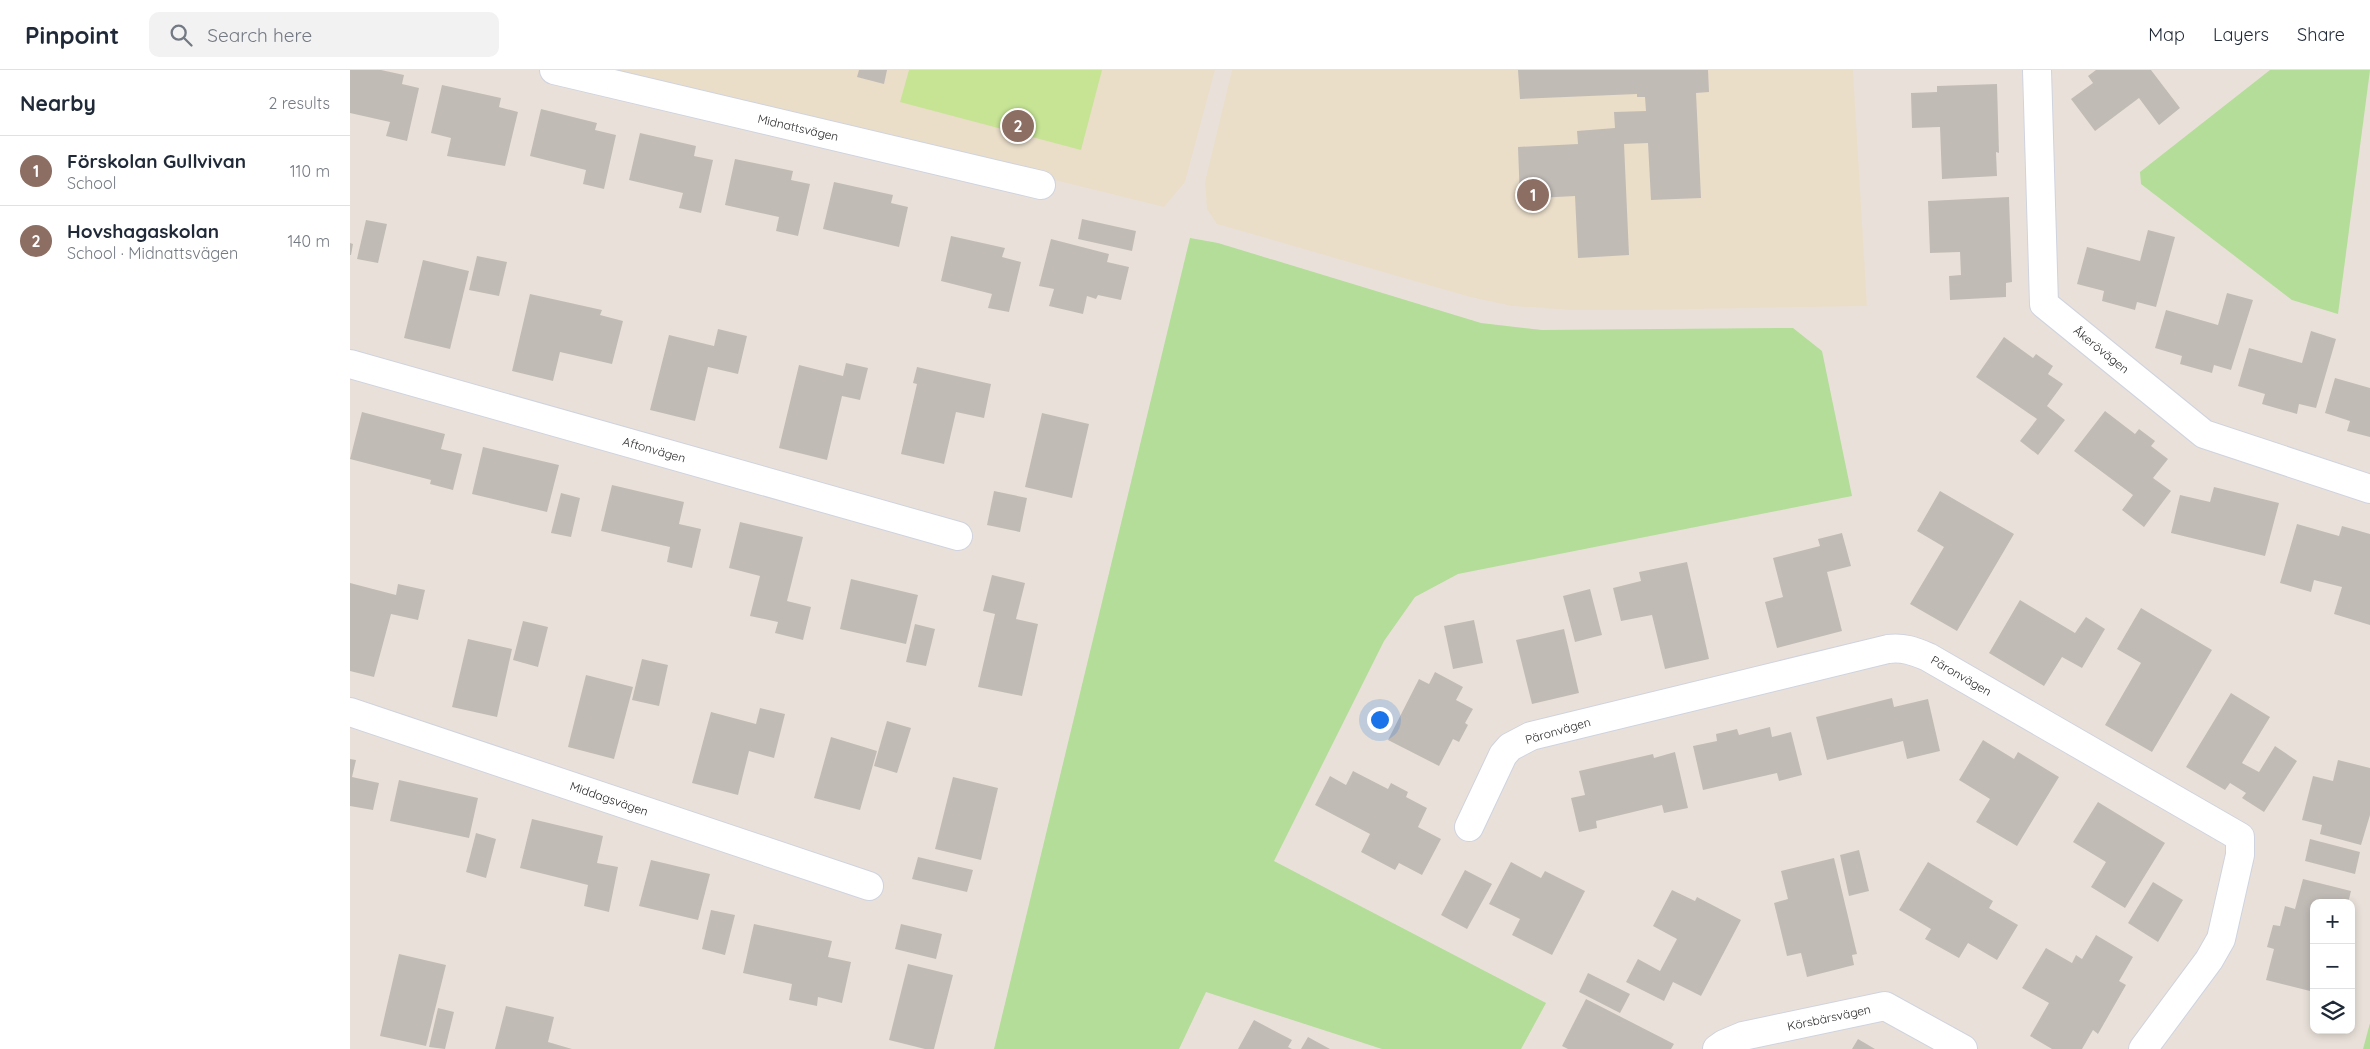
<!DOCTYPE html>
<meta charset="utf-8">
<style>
body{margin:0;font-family:Quicksand,sans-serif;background:#f2f2f3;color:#1f2937}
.controls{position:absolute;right:15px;bottom:15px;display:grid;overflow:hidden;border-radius:10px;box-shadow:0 2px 8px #0003}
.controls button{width:45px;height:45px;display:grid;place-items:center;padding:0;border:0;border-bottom:1px solid #e0e1e3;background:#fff;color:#1f2937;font:25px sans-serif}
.you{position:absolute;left:1029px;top:649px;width:18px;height:18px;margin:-12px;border:4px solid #fff;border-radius:50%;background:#1a73e8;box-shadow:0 0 0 8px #1a73e833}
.badge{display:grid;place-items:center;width:32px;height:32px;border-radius:50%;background:#0f766e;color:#fff;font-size:16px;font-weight:700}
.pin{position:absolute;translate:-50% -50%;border:2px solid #fff;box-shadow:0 1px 5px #0006}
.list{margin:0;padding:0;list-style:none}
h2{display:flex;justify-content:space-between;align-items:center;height:65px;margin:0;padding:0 20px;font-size:21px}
h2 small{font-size:16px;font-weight:400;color:#747a83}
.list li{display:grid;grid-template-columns:32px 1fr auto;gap:15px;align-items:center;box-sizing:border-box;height:70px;padding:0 20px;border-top:1px solid #e0e1e3}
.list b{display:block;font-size:19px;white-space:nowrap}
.list p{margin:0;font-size:16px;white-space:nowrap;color:#747a83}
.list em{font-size:16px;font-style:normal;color:#747a83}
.icon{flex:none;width:28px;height:28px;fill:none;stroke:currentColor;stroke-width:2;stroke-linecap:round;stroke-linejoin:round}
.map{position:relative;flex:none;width:2020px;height:979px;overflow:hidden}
header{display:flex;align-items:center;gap:30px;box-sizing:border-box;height:70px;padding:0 25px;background:#fff;border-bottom:1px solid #e0e1e3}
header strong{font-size:24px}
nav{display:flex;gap:28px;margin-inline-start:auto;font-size:18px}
.search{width:350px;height:45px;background:#f2f2f3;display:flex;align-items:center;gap:12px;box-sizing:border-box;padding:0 18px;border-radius:10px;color:#747a83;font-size:19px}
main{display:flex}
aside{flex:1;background:#fff}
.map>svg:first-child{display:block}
.education{fill:#eadec9}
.green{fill:#b3dd98}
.pitch{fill:#c6e494}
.building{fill:#c1bbb6}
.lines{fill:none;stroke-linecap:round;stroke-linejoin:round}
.street-casing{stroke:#cfd3df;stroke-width:30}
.street{stroke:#fff;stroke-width:28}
.labels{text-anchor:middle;stroke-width:4;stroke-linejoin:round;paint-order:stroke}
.street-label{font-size:12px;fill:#272727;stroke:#fff}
</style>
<header>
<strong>Pinpoint</strong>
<div class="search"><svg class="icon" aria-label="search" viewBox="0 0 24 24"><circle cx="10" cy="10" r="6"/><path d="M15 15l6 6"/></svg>Search here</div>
<nav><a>Map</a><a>Layers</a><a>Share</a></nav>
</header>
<main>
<aside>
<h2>Nearby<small>2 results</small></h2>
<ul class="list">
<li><span class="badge" style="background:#8d6e63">1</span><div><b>Förskolan Gullvivan</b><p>School</p></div><em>110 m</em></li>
<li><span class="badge" style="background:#8d6e63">2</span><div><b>Hovshagaskolan</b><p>School · Midnattsvägen</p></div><em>140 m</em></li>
</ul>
</aside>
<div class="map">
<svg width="2020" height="979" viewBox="0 0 2020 979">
<rect width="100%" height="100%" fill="#e9e1d9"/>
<g class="education">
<polygon points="258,0 865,0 835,112 814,137"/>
<polygon points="882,0 1503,0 1517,236 1294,240 1222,240 1162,236 1120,227 867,154 857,139 855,112"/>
</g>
<g class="green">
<polygon points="1920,0 2020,0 1988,244 1942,230 1791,114 1790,102"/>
<polygon points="840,168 868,173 1131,253 1192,260 1443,258 1472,281 1502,426 1108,504 1065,527 1034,571 924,791 1196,933 1171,979 1032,979 856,922 829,979 644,979"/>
<polygon points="2020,953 2020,979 2013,979"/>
</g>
<polygon class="pitch" points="559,0 752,0 731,80 550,32"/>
<g class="building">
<polygon points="0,0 31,0 54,5 52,14 69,18 57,71 36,66 40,52 0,43"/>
<polygon points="509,0 537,0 534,14 507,7"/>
<polygon points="1168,0 1358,0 1359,22 1346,23 1351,128 1301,130 1298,73 1274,74 1279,185 1228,188 1225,126 1170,129 1168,77 1228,74 1227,61 1265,58 1264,42 1296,41 1295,27 1287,27 1287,24 1170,29"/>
<polygon points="1746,0 1801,0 1830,38 1809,55 1789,28 1745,61 1721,29 1743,13 1738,6"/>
<polygon points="1647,14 1649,83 1646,82 1647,106 1592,109 1590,57 1562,58 1561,23 1587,22 1587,16"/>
<polygon points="92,15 151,28 149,37 168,42 155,96 97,86 101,68 81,63"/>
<polygon points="191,39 247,53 245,60 266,65 254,119 233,114 236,100 180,86"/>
<polygon points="290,63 346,76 344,86 363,90 351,143 329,138 333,123 279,110"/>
<polygon points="385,89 443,101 441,110 460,114 448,166 426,161 429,147 375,135"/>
<polygon points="484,112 543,125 541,133 558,137 549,177 473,159"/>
<polygon points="1659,127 1662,212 1656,213 1656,227 1600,230 1599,206 1611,205 1610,182 1580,183 1578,131"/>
<polygon points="732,149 786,161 782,181 728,169"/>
<polygon points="16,150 37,154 28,193 7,189"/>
<polygon points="1798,160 1825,167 1806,237 1787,232 1785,240 1752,231 1754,221 1727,214 1737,177 1790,191"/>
<polygon points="601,166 655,178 652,187 671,192 659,242 638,238 642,224 591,211"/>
<polygon points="701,169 759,184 757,192 779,197 771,230 748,225 746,229 737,226 733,244 699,236 704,219 689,216"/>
<polygon points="0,173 3,174 1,185 0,185"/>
<polygon points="127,186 157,192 149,226 119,220"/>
<polygon points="73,190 119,201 100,279 54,268"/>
<polygon points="1877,223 1903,230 1881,300 1864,295 1862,303 1830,294 1832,286 1805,278 1816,240 1868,255"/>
<polygon points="180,224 252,240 250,245 273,251 262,294 210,282 203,311 162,301"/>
<polygon points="368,259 397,266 388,304 358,297 345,351 300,340 319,265 364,276"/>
<polygon points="1961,261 1986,269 1966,338 1949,334 1947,344 1912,334 1915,324 1888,316 1899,278 1952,293"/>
<polygon points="1654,267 1683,288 1686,284 1703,296 1698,304 1713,314 1697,336 1715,350 1688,385 1670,371 1687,349 1626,307"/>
<polygon points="496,293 518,298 510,330 492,326 477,390 429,378 449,295 493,306"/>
<polygon points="567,297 641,314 634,348 606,342 594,394 551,384 567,314 563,313"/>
<polygon points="1985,308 2020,318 2020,367 1997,361 2000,351 1975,343"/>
<polygon points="1755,341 1785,364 1789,359 1805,371 1801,376 1818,389 1803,408 1821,421 1794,457 1772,440 1783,425 1724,381"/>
<polygon points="12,342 95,364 91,379 112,384 103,420 80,414 81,410 0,389"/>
<polygon points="692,343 739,354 722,428 675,417"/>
<polygon points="133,377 209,395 197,442 122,424"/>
<polygon points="262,415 334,432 329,454 351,459 342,498 317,492 320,477 251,461"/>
<polygon points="1864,417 1929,433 1915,486 1821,463 1830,425 1860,432"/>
<polygon points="644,421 677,428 670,462 637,455"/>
<polygon points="1590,421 1664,464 1607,561 1560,534 1594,477 1567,461"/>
<polygon points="211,423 230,428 221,467 201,463"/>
<polygon points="390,452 453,467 437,531 461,537 453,570 425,563 428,552 400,546 410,506 379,498"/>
<polygon points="1947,454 1989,466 1992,456 2020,464 2020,555 1984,544 1992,517 1964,510 1961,522 1930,513"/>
<polygon points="1492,463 1501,496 1477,502 1492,561 1427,578 1415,532 1433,527 1423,488 1470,476 1468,469"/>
<polygon points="1337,492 1359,589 1315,599 1302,545 1271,551 1263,518 1291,511 1289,502"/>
<polygon points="642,505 675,513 666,549 688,554 672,626 628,617 645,544 633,541"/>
<polygon points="501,509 568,525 556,574 490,559"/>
<polygon points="0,513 46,525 48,514 75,520 68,550 41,544 24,607 0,601"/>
<polygon points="1240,519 1252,565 1225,572 1213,526"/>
<polygon points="1670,530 1725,563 1736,547 1755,559 1732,598 1712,587 1694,616 1639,583"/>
<polygon points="1791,538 1862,580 1802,682 1755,655 1791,593 1767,579"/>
<polygon points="1124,550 1133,593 1103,599 1094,556"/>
<polygon points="173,551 198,557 188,597 163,590"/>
<polygon points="565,554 585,559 576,596 556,592"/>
<polygon points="1214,559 1229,623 1182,634 1166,570"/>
<polygon points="118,569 162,579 147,647 102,637"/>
<polygon points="292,589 318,595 309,636 282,630"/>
<polygon points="1085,602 1113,617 1106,630 1123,639 1115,653 1118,655 1109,672 1103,669 1089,696 1038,670 1069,609 1079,614"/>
<polygon points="236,605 283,617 264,689 218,677"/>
<polygon points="1881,623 1920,647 1892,693 1909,702 1925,676 1947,691 1914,742 1892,728 1896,723 1880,713 1875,720 1836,697"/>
<polygon points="1542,628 1544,637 1578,629 1590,681 1557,689 1553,671 1477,690 1466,647"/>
<polygon points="410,638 435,644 424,688 399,681 388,725 342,713 361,642 406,654"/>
<polygon points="537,651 561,658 547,703 524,696"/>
<polygon points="1420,657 1422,667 1441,662 1452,705 1429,711 1427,703 1353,720 1343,676 1367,671 1366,664 1387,659 1389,665"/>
<polygon points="481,667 527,681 510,740 464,728"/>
<polygon points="1633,670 1664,689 1668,682 1709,707 1667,776 1626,752 1640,729 1609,710"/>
<polygon points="1325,682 1338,738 1314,743 1312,735 1246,751 1247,758 1229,762 1221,728 1235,725 1229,701 1303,684 1304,688"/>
<polygon points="0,689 6,690 2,707 29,713 23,740 0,736"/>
<polygon points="1988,690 2020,698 2020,745 2011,775 1970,764 1972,755 1952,750 1963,706 1983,711"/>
<polygon points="1003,701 1038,719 1041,713 1058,722 1056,727 1077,738 1068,757 1091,769 1072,805 1049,793 1045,800 1011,782 1020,764 965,735 980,706 996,715"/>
<polygon points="603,707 648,718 631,790 585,779"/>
<polygon points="49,710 128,728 119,768 40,751"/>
<polygon points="1748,732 1815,773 1775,838 1741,817 1756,792 1723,772"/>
<polygon points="182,749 253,766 247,793 268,797 259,842 234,836 238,815 170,798"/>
<polygon points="126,763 146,769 136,808 116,802"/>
<polygon points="1960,769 2010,782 2005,804 1955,791"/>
<polygon points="1509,780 1519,821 1499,826 1490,785"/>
<polygon points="568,787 623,800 617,822 562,809"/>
<polygon points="1484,788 1507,884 1502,885 1504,895 1457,907 1451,883 1437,886 1424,833 1438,829 1431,801"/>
<polygon points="301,790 360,804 348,850 289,836"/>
<polygon points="1161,792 1191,808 1195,801 1235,821 1202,885 1162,865 1170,849 1139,834"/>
<polygon points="1578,792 1643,831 1639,838 1668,855 1647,890 1618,873 1609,888 1575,869 1581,859 1549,840"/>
<polygon points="1115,800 1142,814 1117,859 1091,845"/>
<polygon points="1953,809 2001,821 1998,833 1964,833 1964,922 1916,910 1924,879 1917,877 1923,855 1930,856 1935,836 1945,839"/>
<polygon points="1803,812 1833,830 1808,872 1778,853"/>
<polygon points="1322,820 1345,831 1347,827 1391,850 1351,926 1323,912 1314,931 1276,912 1288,889 1310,901 1327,869 1303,856"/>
<polygon points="361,840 385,845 375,885 352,879"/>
<polygon points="404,854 482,871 478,887 501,892 492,933 468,927 467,936 439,930 442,914 393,903"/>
<polygon points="551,854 592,864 586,889 545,879"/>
<polygon points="1746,865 1783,887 1769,911 1776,915 1748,964 1743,960 1732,979 1702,979 1680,966 1699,933 1672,918 1696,878 1722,893 1726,885 1732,889"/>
<polygon points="49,884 96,895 76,976 30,966"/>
<polygon points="558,894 603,905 584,979 575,979 539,970"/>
<polygon points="1238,903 1280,924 1270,943 1229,922"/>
<polygon points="1236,929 1324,974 1321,979 1218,979 1212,976"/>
<polygon points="156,936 204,947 198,972 222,979 145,979"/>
<polygon points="88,938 104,942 95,979 79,977"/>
<polygon points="904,950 942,970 938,977 942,979 888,979"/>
<polygon points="958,967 980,979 951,979"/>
<polygon points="1508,969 1525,979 1502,979"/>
</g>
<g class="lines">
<g class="street-casing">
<g id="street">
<polyline points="204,0 691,115"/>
<polyline points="1687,0 1694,234 1854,364 2020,419"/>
<polyline points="0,294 608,466"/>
<polyline points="0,642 519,816"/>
<path d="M1119,757L1153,685L1160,677L1181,666L1538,579C1553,577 1564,581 1578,587L1890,767V785L1871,869L1859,890L1793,979"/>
<polyline points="1367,979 1374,974 1393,966 1535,936 1613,979"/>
</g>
</g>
<use href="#street" class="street"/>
</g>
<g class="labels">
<g class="street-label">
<text transform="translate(448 58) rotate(13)" y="4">Midnattsvägen</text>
<text transform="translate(1751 280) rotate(39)" y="4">Åkerövägen</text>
<text transform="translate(304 380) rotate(16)" y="4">Aftonvägen</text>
<text transform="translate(1611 606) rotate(30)" y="4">Päronvägen</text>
<text transform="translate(1208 661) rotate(-16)" y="4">Päronvägen</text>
<text transform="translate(259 729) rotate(19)" y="4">Middagsvägen</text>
<text transform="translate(1479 948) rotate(-12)" y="4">Körsbärsvägen</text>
</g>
</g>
</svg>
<div class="controls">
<button>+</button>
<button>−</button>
<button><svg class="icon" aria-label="layers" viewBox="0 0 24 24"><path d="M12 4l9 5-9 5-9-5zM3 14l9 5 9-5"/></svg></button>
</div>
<div class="you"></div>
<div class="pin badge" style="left:1183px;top:125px;background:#8d6e63">1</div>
<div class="pin badge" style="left:668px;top:56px;background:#8d6e63">2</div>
</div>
</main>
